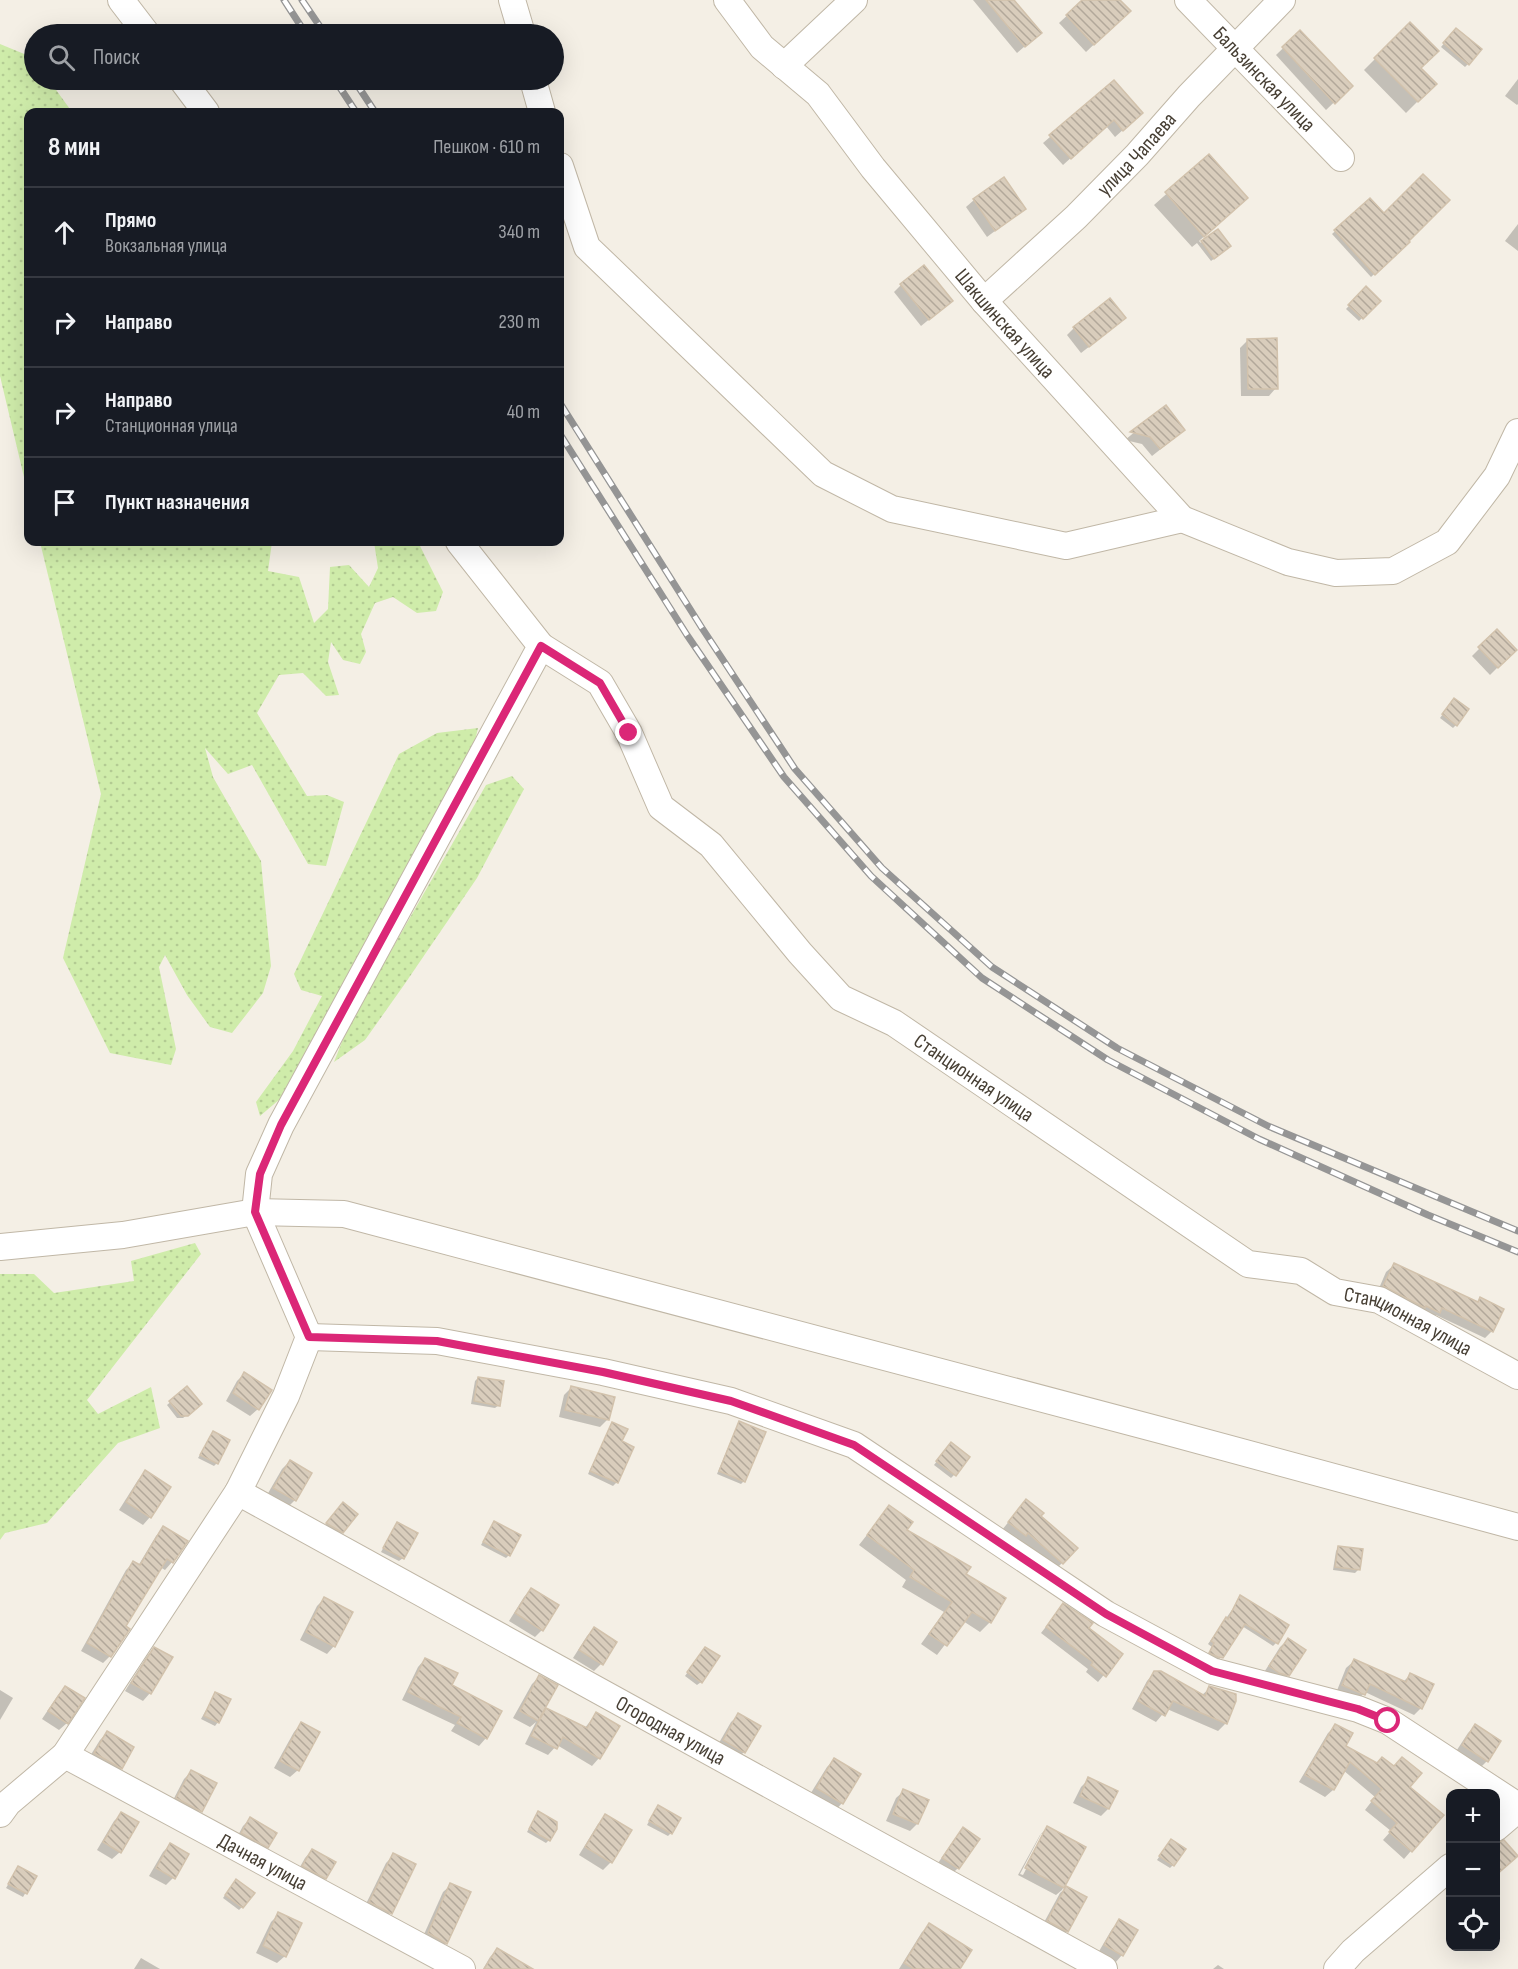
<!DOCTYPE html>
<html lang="ru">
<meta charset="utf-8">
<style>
body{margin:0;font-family:"Sofia Sans Condensed",sans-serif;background:#242831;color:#f1f3f6}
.controls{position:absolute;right:18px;bottom:18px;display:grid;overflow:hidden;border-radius:12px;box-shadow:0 6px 24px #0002}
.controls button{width:54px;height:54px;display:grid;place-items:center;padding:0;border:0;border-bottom:2px solid #363941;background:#171b24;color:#f1f3f6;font:30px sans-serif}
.stop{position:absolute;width:18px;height:18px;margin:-14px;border:4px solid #db2777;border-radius:50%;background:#fff}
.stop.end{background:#db2777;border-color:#fff;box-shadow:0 2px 6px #0008}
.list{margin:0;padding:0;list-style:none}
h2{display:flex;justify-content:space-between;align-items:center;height:78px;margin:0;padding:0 24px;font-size:26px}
h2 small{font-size:20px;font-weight:400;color:#9ea1a6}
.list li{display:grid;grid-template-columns:39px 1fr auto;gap:18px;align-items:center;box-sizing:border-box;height:90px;padding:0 24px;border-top:2px solid #363941}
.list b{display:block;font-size:22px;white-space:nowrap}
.list p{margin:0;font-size:20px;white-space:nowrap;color:#9ea1a6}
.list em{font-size:20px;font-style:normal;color:#9ea1a6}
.icon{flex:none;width:33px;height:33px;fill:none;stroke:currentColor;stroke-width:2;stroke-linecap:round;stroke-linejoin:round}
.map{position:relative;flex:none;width:1518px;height:1969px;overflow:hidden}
.search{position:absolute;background:#171b24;box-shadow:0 6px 24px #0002;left:24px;top:24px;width:540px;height:66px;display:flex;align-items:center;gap:15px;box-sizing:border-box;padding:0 21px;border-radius:33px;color:#9ea1a6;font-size:22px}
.panel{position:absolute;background:#171b24;box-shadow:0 6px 24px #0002;left:24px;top:108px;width:540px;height:438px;border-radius:12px}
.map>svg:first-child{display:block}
.grass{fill:url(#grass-dots)}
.shadow{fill:#0003;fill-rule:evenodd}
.building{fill:url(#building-back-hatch);stroke:#d2c2ac;stroke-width:1.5}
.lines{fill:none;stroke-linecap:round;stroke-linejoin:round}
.minor-casing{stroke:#c0b7a6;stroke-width:28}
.minor{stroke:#fff;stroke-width:26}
.rail-casing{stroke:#959595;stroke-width:7}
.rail{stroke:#fff;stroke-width:4.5;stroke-dasharray:14;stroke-linecap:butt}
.route{stroke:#db2777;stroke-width:8}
.labels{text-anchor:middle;stroke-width:5;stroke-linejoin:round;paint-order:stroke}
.street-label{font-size:21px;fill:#473f34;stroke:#fff}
</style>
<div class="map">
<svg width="1518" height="1969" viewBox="0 0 1518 1969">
<defs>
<pattern id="grass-dots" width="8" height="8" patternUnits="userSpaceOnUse" patternTransform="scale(1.5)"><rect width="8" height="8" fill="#cfecaa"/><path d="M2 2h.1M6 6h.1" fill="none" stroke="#b3cb93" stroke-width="1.8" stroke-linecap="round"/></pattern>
<pattern id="building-back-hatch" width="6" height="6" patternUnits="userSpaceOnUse" patternTransform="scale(1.5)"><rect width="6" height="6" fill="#d9cdbc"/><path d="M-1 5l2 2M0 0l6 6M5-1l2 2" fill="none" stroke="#b2a89a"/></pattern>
</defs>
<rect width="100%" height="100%" fill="#f4efe5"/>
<g class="grass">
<polygon points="0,44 34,58 34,80 49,80 72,112 28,112 28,494 0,376"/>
<polygon points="40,542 272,542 268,571 299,577 314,623 328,609 330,567 349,565 369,587 378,568 374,542 418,542 443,592 436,611 417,613 393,597 375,603 361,634 366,652 360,664 343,660 331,642 328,662 339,695 326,696 303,673 279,675 257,713 307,796 327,795 344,802 326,866 308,864 252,765 228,774 205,748 213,777 261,861 271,966 263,993 232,1033 210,1027 187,995 165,955 159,967 176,1049 171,1065 110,1053 63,958 101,794"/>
<polygon points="478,728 473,749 280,1099 260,1116 256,1102 293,1051 322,996 301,990 294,974 399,754 437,733"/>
<polygon points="512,776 524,789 477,878 404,985 365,1040 334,1062 349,1024 486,785"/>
<polygon points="195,1243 201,1254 87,1400 98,1414 151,1387 160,1428 118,1443 47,1523 5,1533 0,1540 0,1274 34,1274 54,1293 134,1281 131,1261"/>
</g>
<g class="shadow">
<polygon points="973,0 1012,0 1032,40 1017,53"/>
<polygon points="1084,0 1118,0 1129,11 1086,52 1059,23"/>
<polygon points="1410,24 1419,68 1435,84 1406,113 1364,70"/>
<polygon points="1300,32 1351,86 1326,110 1276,55"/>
<polygon points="1453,33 1468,64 1465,67 1441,47"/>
<polygon points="1518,79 1518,104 1517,105 1505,96"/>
<polygon points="1114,82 1134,120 1115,137 1106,126 1063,165 1043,143"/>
<polygon points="1209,156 1246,198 1199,241 1201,243 1217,231 1226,249 1211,261 1197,243 1192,247 1154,205"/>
<polygon points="974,200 1024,209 987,237 966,207"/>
<polygon points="1370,200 1407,241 1405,246 1371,277 1332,234"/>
<polygon points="1518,224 1518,251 1505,241"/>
<polygon points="901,285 943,308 921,326 894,292"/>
<polygon points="1366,288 1379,301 1359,321 1346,309"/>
<polygon points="1117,325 1081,353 1067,335 1074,328"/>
<polygon points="1248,340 1276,388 1269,396 1241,396 1240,348"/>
<polygon points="1165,407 1176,437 1152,456 1142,444 1125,440"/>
<polygon points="1497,631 1515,650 1490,675 1472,656"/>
<polygon points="1451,703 1456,725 1453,728 1440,718"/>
<polygon points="1394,1265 1477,1303 1480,1299 1492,1331 1485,1338 1436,1315 1432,1319 1377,1293 1386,1272"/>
<polygon points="244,1374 258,1409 250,1416 226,1401 237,1381"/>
<polygon points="478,1378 499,1405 495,1408 471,1404 475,1381"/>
<polygon points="187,1388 197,1407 183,1418 177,1418 167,1405"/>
<polygon points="571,1388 608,1419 600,1427 559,1417 564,1395"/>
<polygon points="740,1423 744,1481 741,1484 717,1474 737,1426"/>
<polygon points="612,1424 620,1442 617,1482 613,1486 588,1474"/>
<polygon points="213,1433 217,1463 214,1466 198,1458"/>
<polygon points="948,1447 954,1475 951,1478 934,1465"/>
<polygon points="290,1461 295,1500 288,1507 267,1495 282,1469"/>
<polygon points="145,1472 150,1517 143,1525 119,1510 138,1480"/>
<polygon points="340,1507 342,1532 339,1535 324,1527"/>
<polygon points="889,1507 905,1531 964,1574 1004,1599 990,1622 980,1632 963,1621 937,1655 921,1644 944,1612 902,1587 906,1580 859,1545"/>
<polygon points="1019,1509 1039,1516 1062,1563 1055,1570 1020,1540 1018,1542 1002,1530"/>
<polygon points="494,1523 509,1555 506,1558 481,1545"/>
<polygon points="397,1524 403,1558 399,1561 381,1552"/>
<polygon points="163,1528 172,1562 165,1570 160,1567 124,1627 110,1656 103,1663 81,1651 126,1570 133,1563 138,1566 156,1536"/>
<polygon points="1339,1547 1358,1570 1355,1573 1333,1570 1336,1551"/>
<polygon points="531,1589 542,1630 535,1637 509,1621 524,1597"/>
<polygon points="1241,1597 1276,1643 1273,1646 1242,1626 1218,1661 1207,1656 1212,1647 1208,1644"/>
<polygon points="324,1599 334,1646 327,1654 300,1640 317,1606"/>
<polygon points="1063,1605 1087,1629 1121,1654 1098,1682 1086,1672 1088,1669 1041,1633"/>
<polygon points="594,1629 601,1664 594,1671 573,1658 587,1636"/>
<polygon points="1288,1640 1288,1675 1280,1682 1263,1674 1280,1647"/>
<polygon points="155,1648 150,1693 143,1701 125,1691 147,1656"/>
<polygon points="702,1652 701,1682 697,1685 685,1676"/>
<polygon points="425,1659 486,1738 479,1746 451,1731 455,1725 402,1700 418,1667"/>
<polygon points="1354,1661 1403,1682 1410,1675 1421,1708 1414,1715 1365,1692 1356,1702 1336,1693 1346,1668"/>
<polygon points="1154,1673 1202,1695 1210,1688 1235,1701 1225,1724 1218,1731 1167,1709 1156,1722 1132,1709 1147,1681"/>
<polygon points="539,1677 544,1708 584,1729 596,1714 599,1758 592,1766 557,1745 548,1755 525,1744 536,1722 530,1727 513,1718 532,1684"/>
<polygon points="65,1688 67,1723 59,1730 42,1719 58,1695"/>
<polygon points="0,1690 13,1698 0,1720"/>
<polygon points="215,1694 218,1722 215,1726 201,1719"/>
<polygon points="739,1715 744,1752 737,1759 716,1748 731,1722"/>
<polygon points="301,1724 298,1770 290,1777 274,1768 294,1732"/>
<polygon points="1336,1726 1344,1746 1377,1764 1393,1768 1408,1787 1442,1815 1404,1859 1383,1840 1391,1831 1365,1810 1375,1797 1343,1770 1333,1790 1325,1797 1299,1782 1328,1733"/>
<polygon points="1475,1726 1487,1761 1480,1768 1455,1753 1468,1733"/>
<polygon points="107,1733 121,1768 113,1775 87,1761 100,1740"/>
<polygon points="834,1760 859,1774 842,1803 835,1811 809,1796 827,1767"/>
<polygon points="191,1772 200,1811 193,1818 170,1806 184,1779"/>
<polygon points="1089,1779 1108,1809 1101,1816 1073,1803 1081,1787"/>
<polygon points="904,1791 917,1824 910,1831 886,1821 896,1798"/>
<polygon points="655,1810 671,1833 668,1836 647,1825"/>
<polygon points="122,1814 120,1852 112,1859 97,1850 114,1821"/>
<polygon points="536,1816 549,1840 546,1843 527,1832"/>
<polygon points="606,1816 630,1831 611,1862 603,1870 579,1855 598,1824"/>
<polygon points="250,1819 267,1847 260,1854 235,1841 243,1826"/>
<path d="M1047,1828L1084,1847L1062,1890L1056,1895L1018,1875L1040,1835ZM1041,1834H1044L1023,1875L1020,1874Z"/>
<polygon points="963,1829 977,1839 958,1868 950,1876 936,1866 956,1837"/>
<polygon points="1168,1844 1173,1865 1170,1868 1157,1860"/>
<polygon points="170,1845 173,1878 166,1885 149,1876 163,1852"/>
<polygon points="312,1850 325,1878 317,1885 296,1874 305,1858"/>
<polygon points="394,1855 390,1913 383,1920 363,1910 386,1863"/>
<polygon points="18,1868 35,1877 23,1897 6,1888"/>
<polygon points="233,1884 242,1907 239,1910 223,1898"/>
<polygon points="451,1885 446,1943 439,1951 421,1941 443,1892"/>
<polygon points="1066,1888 1067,1931 1059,1938 1041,1928 1060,1893"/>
<polygon points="279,1914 285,1956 277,1963 256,1953 271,1922"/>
<polygon points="1120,1921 1122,1955 1115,1963 1098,1953 1112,1929"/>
<polygon points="930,1925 958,1969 899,1969 922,1932"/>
<polygon points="497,1950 524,1969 483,1969 490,1957"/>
<polygon points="141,1958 160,1969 134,1969"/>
<polygon points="1218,1965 1224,1969 1213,1969"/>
</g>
<g class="building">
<polygon points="986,0 1014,0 1042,33 1025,47"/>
<polygon points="1082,0 1120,0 1131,11 1094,45 1066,15"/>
<polygon points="1410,22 1439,51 1421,68 1437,84 1418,102 1374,58"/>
<polygon points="1456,28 1482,49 1469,65 1443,43"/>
<polygon points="1300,30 1353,86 1335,104 1282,47"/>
<polygon points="1114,80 1143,113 1123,131 1114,120 1071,159 1049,135"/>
<polygon points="1209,154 1248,198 1204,237 1165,192"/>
<polygon points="1423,174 1450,200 1409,241 1410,242 1375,275 1334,230 1370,198 1384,213"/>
<polygon points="1004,177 1026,209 995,231 973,199"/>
<polygon points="1218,229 1231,246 1214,259 1201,241"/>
<polygon points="924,265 953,301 929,320 900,284"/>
<polygon points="1366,286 1381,301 1363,319 1348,305"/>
<polygon points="1110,298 1126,318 1089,347 1073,327"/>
<polygon points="1277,338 1278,389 1248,389 1247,339"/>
<polygon points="1166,405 1185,430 1160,449 1150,437 1130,432"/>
<polygon points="1497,629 1517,650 1498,668 1478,647"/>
<polygon points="1454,698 1469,709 1457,726 1442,714"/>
<polygon points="1394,1263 1478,1302 1480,1297 1504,1309 1493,1332 1442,1308 1440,1313 1426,1306 1425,1308 1383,1286"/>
<polygon points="244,1372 272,1390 259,1410 233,1393"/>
<polygon points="478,1377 504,1381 500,1406 474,1401"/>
<polygon points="187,1386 202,1404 188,1416 181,1416 169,1401"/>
<polygon points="571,1386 615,1397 609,1420 565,1410"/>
<polygon points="739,1421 766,1432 745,1482 719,1471"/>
<polygon points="612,1422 628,1429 622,1441 634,1447 618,1483 590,1471"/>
<polygon points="213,1431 230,1440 218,1464 200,1455"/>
<polygon points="951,1442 970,1457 956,1476 936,1461"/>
<polygon points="290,1460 312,1473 296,1501 273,1488"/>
<polygon points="145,1470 171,1487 151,1518 126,1502"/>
<polygon points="1026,1499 1044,1513 1041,1516 1078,1548 1063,1564 1028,1533 1026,1536 1008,1522"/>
<polygon points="343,1502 358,1514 343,1533 326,1523"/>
<polygon points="889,1505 913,1522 907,1530 971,1567 966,1574 1006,1598 991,1623 972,1612 947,1646 929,1634 952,1602 910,1577 914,1570 867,1535"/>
<polygon points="494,1521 521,1535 510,1556 483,1542"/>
<polygon points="397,1522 418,1533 404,1559 383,1548"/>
<polygon points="163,1526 188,1541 173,1563 167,1559 126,1626 130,1629 111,1657 87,1643 133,1561 140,1565"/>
<polygon points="1338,1546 1363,1549 1360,1570 1335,1567"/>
<polygon points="531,1588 559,1605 543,1631 515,1613"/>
<polygon points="1240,1595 1289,1625 1278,1644 1245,1624 1223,1658 1218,1657 1209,1653 1214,1643 1211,1641 1226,1617 1228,1619"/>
<polygon points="324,1597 353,1612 335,1647 306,1632"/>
<polygon points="1063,1603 1093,1623 1089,1628 1123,1654 1106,1677 1091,1665 1093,1662 1046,1627"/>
<polygon points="594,1627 617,1642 603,1665 579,1650"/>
<polygon points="1288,1638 1306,1650 1289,1676 1279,1673 1269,1666"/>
<polygon points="154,1647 173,1657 151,1694 131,1683"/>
<polygon points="705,1647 720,1656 702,1683 687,1672"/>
<polygon points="425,1658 458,1673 452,1685 502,1711 487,1739 457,1723 461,1717 408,1692"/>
<polygon points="1354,1659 1406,1682 1410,1673 1434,1684 1422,1709 1370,1684 1365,1695 1342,1685"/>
<polygon points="1154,1671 1161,1671 1205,1696 1209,1686 1236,1694 1236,1701 1227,1724 1173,1701 1165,1716 1138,1701"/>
<polygon points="539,1675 558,1685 538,1721 520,1711"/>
<polygon points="65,1686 85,1698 68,1724 48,1711"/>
<polygon points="215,1692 231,1699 219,1723 204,1716"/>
<polygon points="546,1708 587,1728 596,1712 620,1726 600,1759 563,1737 557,1749 531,1736"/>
<polygon points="738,1713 761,1726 745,1753 723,1740"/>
<polygon points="301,1722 320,1732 299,1771 280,1761"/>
<polygon points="1335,1724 1353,1733 1346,1746 1377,1763 1382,1757 1394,1766 1402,1757 1422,1773 1410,1787 1444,1815 1412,1852 1389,1832 1397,1823 1371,1801 1382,1789 1350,1762 1334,1790 1305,1775"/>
<polygon points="1475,1724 1501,1741 1488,1762 1462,1745"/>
<polygon points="107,1731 134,1747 122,1769 94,1753"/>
<polygon points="834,1758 861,1774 843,1804 816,1788"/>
<polygon points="191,1770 217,1783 202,1812 176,1798"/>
<polygon points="1088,1777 1118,1791 1109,1809 1080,1796"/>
<polygon points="903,1789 929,1800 918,1824 893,1814"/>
<polygon points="658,1805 681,1818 672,1834 649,1821"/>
<polygon points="538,1811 557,1822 557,1829 550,1841 529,1829"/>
<polygon points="121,1812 139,1822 121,1853 103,1842"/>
<polygon points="605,1814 632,1830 612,1863 585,1847"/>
<polygon points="250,1817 277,1833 268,1848 241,1833"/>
<polygon points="1047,1826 1086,1847 1064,1888 1025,1868"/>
<polygon points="963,1827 980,1839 959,1869 942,1858"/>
<polygon points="1171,1839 1186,1849 1174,1866 1159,1856"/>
<polygon points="1504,1840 1518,1856 1496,1875 1496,1843"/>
<polygon points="170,1843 189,1854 175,1879 156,1868"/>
<polygon points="312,1849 336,1862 326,1879 302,1866"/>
<polygon points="393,1853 416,1864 392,1914 369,1902"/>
<polygon points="18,1866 37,1876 27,1894 8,1884"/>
<polygon points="236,1879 255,1893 243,1908 225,1895"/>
<polygon points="450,1883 471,1892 447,1944 428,1933"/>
<polygon points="1066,1886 1087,1897 1068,1932 1047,1921"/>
<polygon points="278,1912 302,1923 286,1957 263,1946"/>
<polygon points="1119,1919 1138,1930 1123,1956 1104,1945"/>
<polygon points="929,1923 972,1950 960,1969 914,1969 904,1963"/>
<polygon points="497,1948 533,1969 484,1969"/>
</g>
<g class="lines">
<g class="minor-casing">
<g id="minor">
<polyline points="121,0 147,34"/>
<polyline points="512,0 522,34"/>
<path id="s1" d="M727,0L762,47L818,94L873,168L984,301L1182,519L1288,562L1336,573L1393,571L1447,542L1497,476L1518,432"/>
<path id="s2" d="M1188,0L1341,158"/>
<polyline points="784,66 854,0"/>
<polyline points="182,80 206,112"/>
<polyline points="533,80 542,112"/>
<polyline points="560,166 587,247 823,474 892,509 1066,546 1182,519"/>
<path id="s3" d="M984,301L1076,217L1137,155L1189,96L1282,0"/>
<path id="s4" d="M541,646L600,683L629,733L661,807L711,845L800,953L841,998L894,1023L1248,1264L1301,1271L1335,1292L1379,1300L1518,1376"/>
<polyline points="0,1247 123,1235 255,1212 344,1214 1164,1431 1518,1527"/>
<polyline points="309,1337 437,1341 603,1372 731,1401 854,1445 1106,1614 1212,1671 1358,1709 1388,1721 1518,1806"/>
<path id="s5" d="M238,1492L1104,1969"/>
<path id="s6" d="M65,1755L462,1969"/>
<polyline points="0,1814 8,1803 65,1755 238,1492 286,1396 309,1337 255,1212 259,1174 281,1125 541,646 459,542"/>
<polyline points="1496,1828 1518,1809"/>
<polyline points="1337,1969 1353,1951 1450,1867"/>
</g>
</g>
<use href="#minor" class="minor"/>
<g class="rail-casing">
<g id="rail">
<polyline points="284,0 306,34"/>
<polyline points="302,0 325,34"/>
<polyline points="335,80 356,112"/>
<polyline points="354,80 375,112"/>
<polyline points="560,403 702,628 795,769 882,868 992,967 1117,1048 1268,1126 1518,1231"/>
<polyline points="560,434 687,635 784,777 871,876 982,978 1108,1060 1259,1139 1428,1215 1518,1252"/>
</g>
</g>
<use href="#rail" class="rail"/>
</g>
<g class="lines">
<polyline class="route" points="629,733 600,683 541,646 281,1125 260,1174 255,1212 309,1337 437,1341 603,1372 731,1401 854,1445 1106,1614 1212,1671 1358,1709 1388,1721"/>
</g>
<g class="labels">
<g class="street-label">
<text dy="7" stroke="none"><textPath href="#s2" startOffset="110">Бальзинская улица</textPath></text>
<text dy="7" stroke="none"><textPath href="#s3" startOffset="212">улица Чапаева</textPath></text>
<text dy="7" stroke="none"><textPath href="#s1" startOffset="428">Шакшинская улица</textPath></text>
<text dy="7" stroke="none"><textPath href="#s4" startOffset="627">Станционная улица</textPath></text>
<text dy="7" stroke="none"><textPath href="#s4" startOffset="1131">Станционная улица</textPath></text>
<text dy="7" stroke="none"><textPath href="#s5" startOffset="494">Огородная улица</textPath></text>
<text dy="7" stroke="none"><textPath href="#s6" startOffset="225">Дачная улица</textPath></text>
</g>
</g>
</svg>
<div class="controls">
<button>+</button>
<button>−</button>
<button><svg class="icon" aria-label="locate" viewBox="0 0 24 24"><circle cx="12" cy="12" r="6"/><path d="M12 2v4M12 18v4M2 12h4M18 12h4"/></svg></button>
</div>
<div class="stop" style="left:1388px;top:1721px"></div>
<div class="stop end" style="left:629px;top:733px"></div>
<div class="search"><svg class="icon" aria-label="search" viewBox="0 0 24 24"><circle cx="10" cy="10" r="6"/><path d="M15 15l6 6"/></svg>Поиск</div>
<section class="panel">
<h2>8 мин<small>Пешком · 610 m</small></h2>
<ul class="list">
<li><svg class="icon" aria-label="ahead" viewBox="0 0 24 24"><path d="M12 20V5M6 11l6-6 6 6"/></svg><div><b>Прямо</b><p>Вокзальная улица</p></div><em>340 m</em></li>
<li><svg class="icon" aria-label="right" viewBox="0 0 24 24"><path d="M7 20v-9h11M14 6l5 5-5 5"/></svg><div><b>Направо</b></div><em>230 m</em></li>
<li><svg class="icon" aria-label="right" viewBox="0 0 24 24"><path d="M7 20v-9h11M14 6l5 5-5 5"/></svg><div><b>Направо</b><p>Станционная улица</p></div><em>40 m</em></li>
<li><svg class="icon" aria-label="arrive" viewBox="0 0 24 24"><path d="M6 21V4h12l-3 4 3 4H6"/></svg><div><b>Пункт назначения</b></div></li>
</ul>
</section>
</div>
